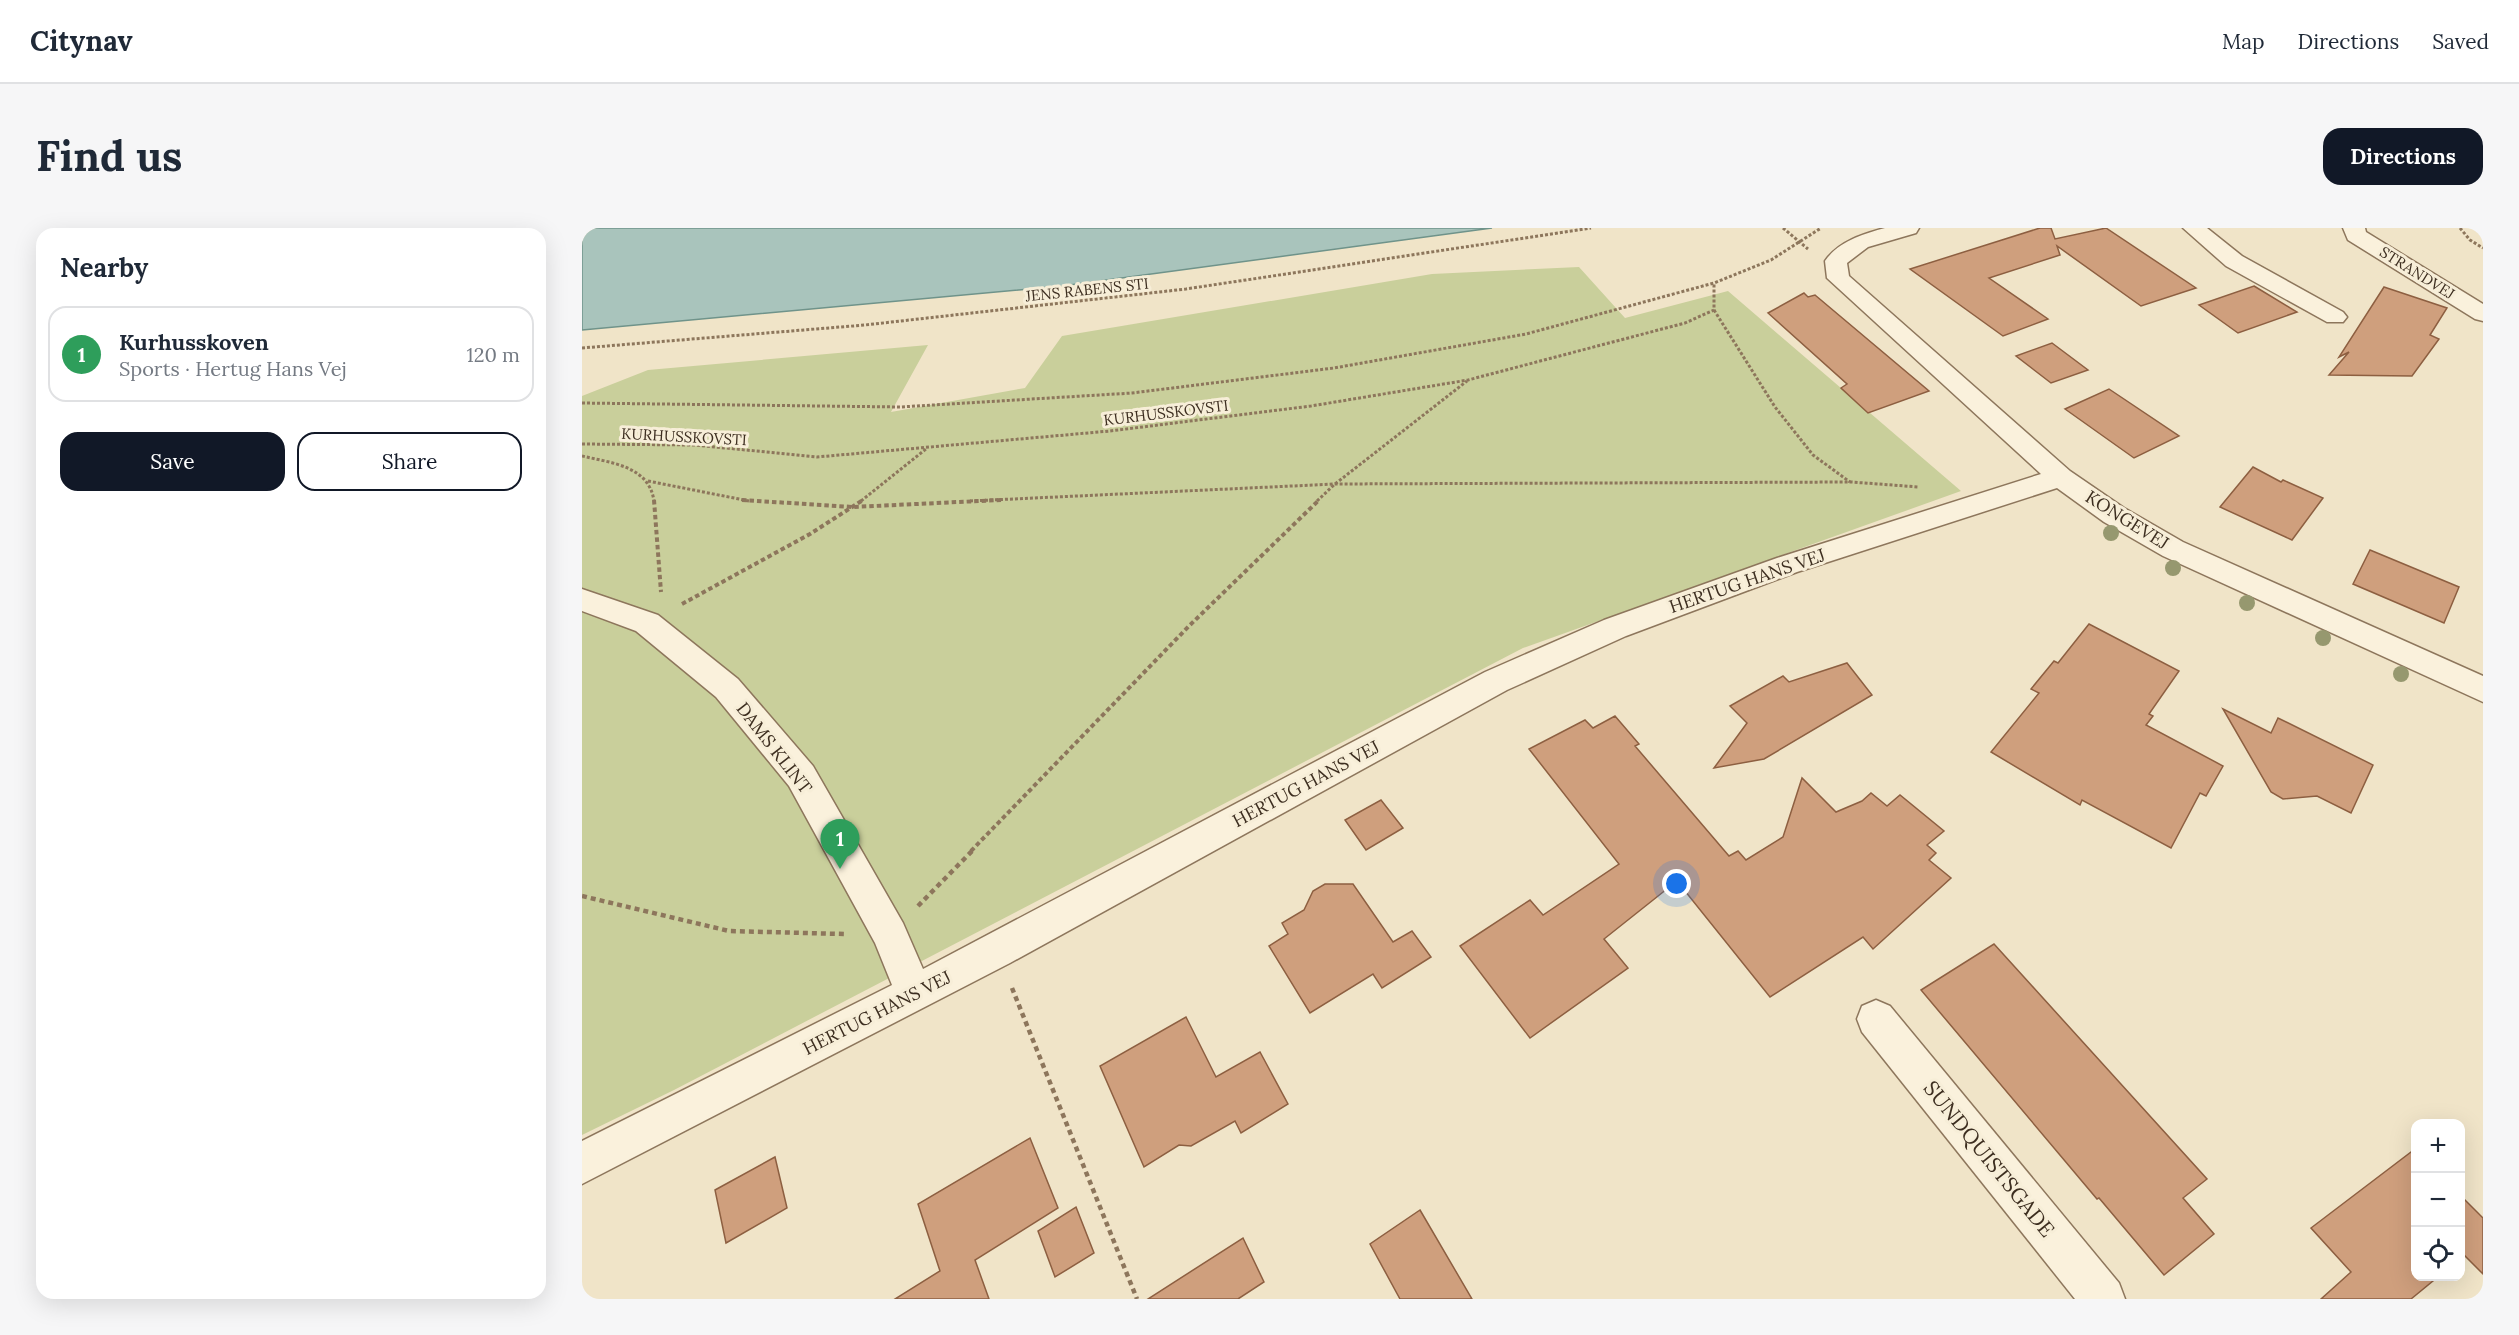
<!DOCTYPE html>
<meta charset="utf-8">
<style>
body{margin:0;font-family:Lora,serif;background:#f6f6f7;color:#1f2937}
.controls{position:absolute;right:18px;bottom:18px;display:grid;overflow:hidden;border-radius:12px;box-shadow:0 6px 24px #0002}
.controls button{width:54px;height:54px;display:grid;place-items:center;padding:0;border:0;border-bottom:2px solid #e0e1e3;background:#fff;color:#1f2937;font:30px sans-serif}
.you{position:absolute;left:1095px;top:656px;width:21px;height:21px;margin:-15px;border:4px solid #fff;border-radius:50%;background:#1a73e8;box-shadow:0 0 0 9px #1a73e833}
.badge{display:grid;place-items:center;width:39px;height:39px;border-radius:50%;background:#111827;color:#fff;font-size:20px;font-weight:700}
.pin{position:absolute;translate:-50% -50px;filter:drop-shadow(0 2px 3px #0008)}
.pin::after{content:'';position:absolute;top:32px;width:21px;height:18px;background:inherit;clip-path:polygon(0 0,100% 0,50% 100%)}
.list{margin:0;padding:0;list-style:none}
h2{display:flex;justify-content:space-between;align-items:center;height:78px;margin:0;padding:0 24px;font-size:26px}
h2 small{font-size:20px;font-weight:400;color:#747a83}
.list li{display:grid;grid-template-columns:39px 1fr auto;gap:18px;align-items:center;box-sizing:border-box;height:96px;margin:0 12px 12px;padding:0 12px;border:2px solid #e0e1e3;border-radius:18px}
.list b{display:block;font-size:22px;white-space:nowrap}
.list p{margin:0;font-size:20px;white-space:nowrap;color:#747a83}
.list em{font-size:20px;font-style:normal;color:#747a83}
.actions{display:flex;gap:12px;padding:18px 24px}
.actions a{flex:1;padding:14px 0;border:2px solid #111827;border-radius:18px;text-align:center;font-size:21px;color:#111827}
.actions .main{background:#111827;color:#fff}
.icon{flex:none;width:33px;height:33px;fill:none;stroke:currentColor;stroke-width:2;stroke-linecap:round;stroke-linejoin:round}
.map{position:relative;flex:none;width:1901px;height:1071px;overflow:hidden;border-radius:18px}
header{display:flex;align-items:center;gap:36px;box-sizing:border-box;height:84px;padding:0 30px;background:#fff;border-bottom:2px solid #e0e1e3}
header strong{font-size:28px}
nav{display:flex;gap:33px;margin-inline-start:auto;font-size:21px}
.intro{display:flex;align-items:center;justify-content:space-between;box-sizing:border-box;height:144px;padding:0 36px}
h1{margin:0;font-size:42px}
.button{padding:15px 27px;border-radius:18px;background:#111827;color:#fff;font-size:21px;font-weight:700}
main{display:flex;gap:36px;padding:0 36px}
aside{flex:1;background:#fff;border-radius:18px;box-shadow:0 6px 24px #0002}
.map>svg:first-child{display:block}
.green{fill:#c9cf9b}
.water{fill:#a9c4bc;stroke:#6f938a;stroke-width:1.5}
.building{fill:#cf9f7d;stroke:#8d5f41;stroke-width:1.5}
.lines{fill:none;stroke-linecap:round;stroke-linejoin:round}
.minor-casing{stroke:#8d765c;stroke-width:3}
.path-far2{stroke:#8d765c;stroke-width:3;stroke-dasharray:3 2;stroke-linecap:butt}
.path-far1{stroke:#8d765c;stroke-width:4;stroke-dasharray:4.5 3;stroke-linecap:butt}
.path{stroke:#8d765c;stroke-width:4.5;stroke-dasharray:5 4;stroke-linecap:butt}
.minor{fill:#faf1dc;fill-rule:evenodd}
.tree{fill:#96986f}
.labels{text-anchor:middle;stroke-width:6;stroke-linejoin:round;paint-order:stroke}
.far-street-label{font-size:15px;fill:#3d2e20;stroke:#f7eed8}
.street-label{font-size:18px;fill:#3d2e20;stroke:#f7eed8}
.near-street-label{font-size:21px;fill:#3d2e20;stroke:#f7eed8}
</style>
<header>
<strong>Citynav</strong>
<nav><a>Map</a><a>Directions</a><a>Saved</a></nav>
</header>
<div class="intro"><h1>Find us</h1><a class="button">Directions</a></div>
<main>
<aside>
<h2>Nearby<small></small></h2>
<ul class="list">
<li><span class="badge" style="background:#2e9e5b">1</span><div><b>Kurhusskoven</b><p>Sports · Hertug Hans Vej</p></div><em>120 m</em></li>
</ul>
<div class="actions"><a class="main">Save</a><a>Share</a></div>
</aside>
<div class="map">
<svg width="1901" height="1071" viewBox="0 0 1901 1071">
<rect width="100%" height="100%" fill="#f0e4c8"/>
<polygon class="green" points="997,39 1043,90 1146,63 1379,263 941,420 92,862 0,907 0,168 66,142 346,117 309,184 443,160 480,108 850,46"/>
<polygon class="water" points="0,0 910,0 480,58 0,102"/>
<g class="building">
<polygon points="1458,0 1469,0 1473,11 1524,0 1614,60 1559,78 1475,18 1478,27 1407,50 1466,91 1421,108 1328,41"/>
<polygon points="1672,58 1715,84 1656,105 1617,77"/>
<polygon points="1802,59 1865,80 1848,107 1857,111 1830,148 1747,147 1767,124 1757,129"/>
<polygon points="1222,65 1226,69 1233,67 1347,163 1286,185 1259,160 1265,156 1186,85"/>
<polygon points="1470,115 1506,142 1469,155 1434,128"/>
<polygon points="1527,161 1597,208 1552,230 1483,181"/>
<polygon points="1671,239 1699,254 1701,252 1741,270 1710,312 1638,279"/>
<polygon points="1788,322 1877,359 1862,395 1771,356"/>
<polygon points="1507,396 1597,443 1567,486 1571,488 1564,497 1641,538 1624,568 1618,565 1589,620 1500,572 1498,577 1409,524 1457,465 1449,461 1472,433 1476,435"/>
<polygon points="1265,435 1290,467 1182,531 1132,540 1165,495 1148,478 1201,448 1207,454"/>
<polygon points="1641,481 1689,505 1696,490 1791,537 1769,585 1735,568 1701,571 1689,564"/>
<polygon points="1033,488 1057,516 1053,518 1147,628 1156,623 1164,632 1201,609 1220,550 1254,584 1280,573 1289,565 1305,578 1318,567 1362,603 1345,617 1354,625 1347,632 1369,650 1291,721 1281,709 1188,769 1095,653 1022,711 1046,740 948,810 878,718 948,672 961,687 1037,636 947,521 1003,492 1011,500"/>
<polygon points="799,572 821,600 784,622 763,592"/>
<polygon points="743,656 771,656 811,714 830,703 849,729 800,760 791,746 728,785 687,718 706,706 700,695 722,682 731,663"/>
<polygon points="1412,716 1625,951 1601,970 1632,1006 1582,1047 1517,970 1515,971 1339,762"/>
<polygon points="604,789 634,849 678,824 706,876 659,905 653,893 609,918 597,917 562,939 518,838"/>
<polygon points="448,910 476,980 393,1032 407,1071 313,1071 358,1043 336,976"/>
<polygon points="1833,921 1833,1048 1857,1048 1829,1071 1739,1071 1769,1044 1729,1000"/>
<polygon points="193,929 205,980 144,1015 133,962"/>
<polygon points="1878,967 1901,990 1901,1046 1883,1028 1878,1031"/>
<polygon points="494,979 512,1025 473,1049 456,1003"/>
<polygon points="838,982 890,1071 818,1071 788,1016"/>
<polygon points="661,1010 682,1054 656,1071 566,1071"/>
</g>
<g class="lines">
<g class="minor-casing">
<g id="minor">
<path d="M1303,0H1337L1334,5L1286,19L1265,35L1267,48L1488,243L1542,280L1601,314L1901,448V474L1581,328L1522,294L1475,260L1215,344L1044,408L925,462L428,735L0,956V913L310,757L293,715L207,558L134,469L54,403L0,383V361L76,387L156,451L231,538L321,695L341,741L903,444L1022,392L1195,330L1459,246L1245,50L1243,33C1257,13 1281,6 1303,0Z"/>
<polygon points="1601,0 1625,0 1660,28 1761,84 1765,89 1761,94 1745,94 1644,38"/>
<polygon points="1761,0 1783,0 1784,4 1901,76 1901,93 1893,91 1766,12"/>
<polygon points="1294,772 1308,778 1537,1055 1543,1071 1493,1071 1280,804 1275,791 1280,778"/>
</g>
</g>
<g class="path-far2">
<polyline points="1201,0 1226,21"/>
<polyline points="1878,0 1888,12 1901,20"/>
<polyline points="1132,82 1193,179 1231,227 1268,254"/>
<polyline points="0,120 283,97 604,61 1009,0"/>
<polyline points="0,175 318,179 550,165 752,140 944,106 1132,55 1189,32 1239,0"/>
<polyline points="0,216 113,217 235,229 528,203 729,178 886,152 1103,95 1132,82 1132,55"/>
<path d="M0,228C30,235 67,238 72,273"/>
<polyline points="66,253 167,273"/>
<polyline points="279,273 344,221"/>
<polyline points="388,273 753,256 1269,254 1337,259"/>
<polyline points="735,273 753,256 885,153"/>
</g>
<g class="path-far1">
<polyline points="72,272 79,364"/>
<polyline points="160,272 271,279 419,272"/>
<polyline points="100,376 228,306 281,272"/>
<polyline points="389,623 607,398 737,272"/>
</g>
<g class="path">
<polyline points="0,668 147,703 262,706"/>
<polyline points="336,678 391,622"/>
<polyline points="430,760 555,1071"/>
</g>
<use href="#minor" class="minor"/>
</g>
<g class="tree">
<circle cx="1529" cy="305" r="8"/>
<circle cx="1591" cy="340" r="8"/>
<circle cx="1665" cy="375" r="8"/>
<circle cx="1741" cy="410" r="8"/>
<circle cx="1819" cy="446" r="8"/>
</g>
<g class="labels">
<g class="far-street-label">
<text transform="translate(1835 45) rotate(32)" y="5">STRANDVEJ</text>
<text transform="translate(505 62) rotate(-6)" y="5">JENS RABENS STI</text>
<text transform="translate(584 185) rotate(-7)" y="5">KURHUSSKOVSTI</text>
<text transform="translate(102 209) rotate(3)" y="5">KURHUSSKOVSTI</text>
</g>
<g class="street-label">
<text transform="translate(1545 292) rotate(32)" y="6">KONGEVEJ</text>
<text transform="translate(1165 353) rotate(-19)" y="6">HERTUG HANS VEJ</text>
<text transform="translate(192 520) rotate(52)" y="6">DAMS KLINT</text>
<text transform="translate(724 556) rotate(-28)" y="6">HERTUG HANS VEJ</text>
<text transform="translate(295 785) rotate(-27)" y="6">HERTUG HANS VEJ</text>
</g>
<g class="near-street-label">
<text transform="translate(1407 931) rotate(51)" y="7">SUNDQUISTSGADE</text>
</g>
</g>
</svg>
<div class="controls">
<button>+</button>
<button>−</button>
<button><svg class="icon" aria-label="locate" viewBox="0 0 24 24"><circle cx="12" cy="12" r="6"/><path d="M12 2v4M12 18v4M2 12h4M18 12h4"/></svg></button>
</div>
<div class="you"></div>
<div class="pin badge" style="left:258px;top:641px;background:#2e9e5b">1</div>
</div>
</main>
